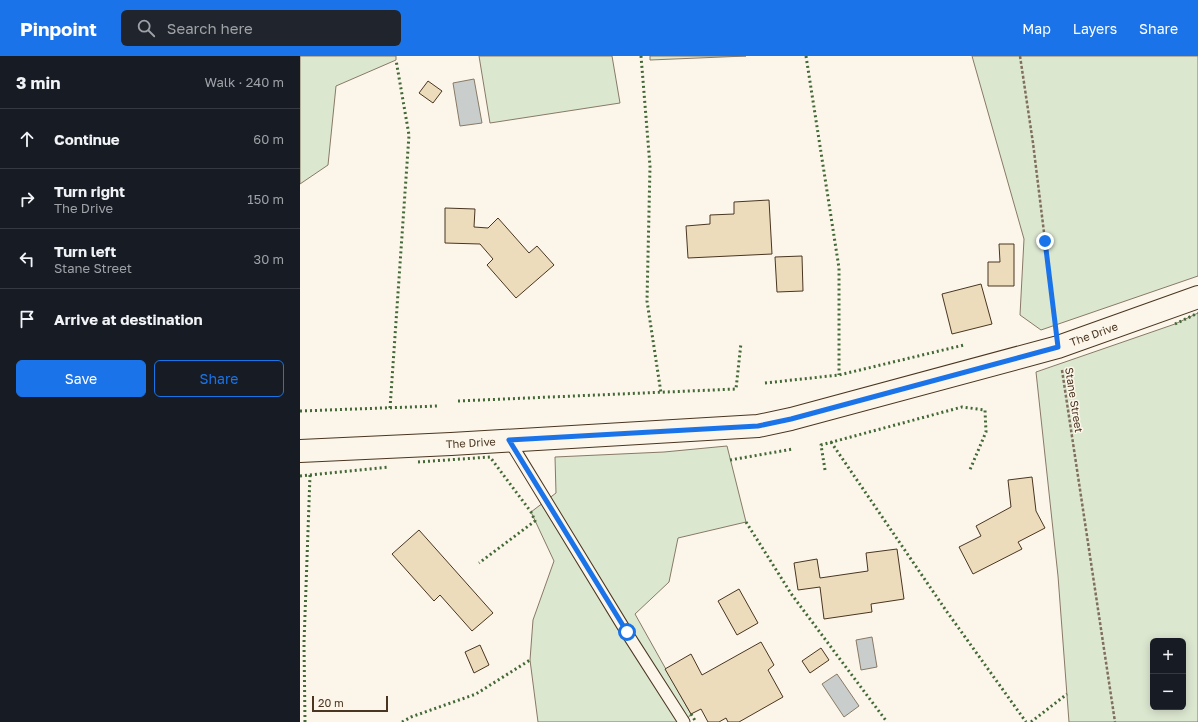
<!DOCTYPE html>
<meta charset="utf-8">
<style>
body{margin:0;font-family:"Golos Text",sans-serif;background:#20242c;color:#f1f3f6}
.controls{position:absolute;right:12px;bottom:12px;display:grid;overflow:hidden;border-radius:6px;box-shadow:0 2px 10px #0003}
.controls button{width:36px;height:36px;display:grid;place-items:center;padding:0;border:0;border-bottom:1px solid #363941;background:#171b24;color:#f1f3f6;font:20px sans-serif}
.scale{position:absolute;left:12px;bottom:10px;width:76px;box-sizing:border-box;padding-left:4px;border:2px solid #4a3520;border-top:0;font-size:11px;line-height:14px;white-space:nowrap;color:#4a3520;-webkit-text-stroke:3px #fbf6e9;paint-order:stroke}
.stop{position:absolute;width:12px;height:12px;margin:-9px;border:3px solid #1a73e8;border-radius:50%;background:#fff}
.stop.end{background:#1a73e8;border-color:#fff;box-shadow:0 1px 4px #0008}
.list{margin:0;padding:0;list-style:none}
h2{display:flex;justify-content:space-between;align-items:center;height:52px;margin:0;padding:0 16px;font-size:17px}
h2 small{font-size:13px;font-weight:400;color:#9ea1a6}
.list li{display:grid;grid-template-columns:26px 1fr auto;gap:12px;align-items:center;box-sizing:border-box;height:60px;padding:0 16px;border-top:1px solid #363941}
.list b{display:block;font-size:15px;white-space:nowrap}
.list p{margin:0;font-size:13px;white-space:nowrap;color:#9ea1a6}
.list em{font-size:13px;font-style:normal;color:#9ea1a6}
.actions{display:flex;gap:8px;padding:12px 16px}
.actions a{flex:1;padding:9px 0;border:1px solid #1a73e8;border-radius:6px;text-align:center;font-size:14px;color:#1a73e8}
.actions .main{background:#1a73e8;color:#fff}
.icon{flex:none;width:22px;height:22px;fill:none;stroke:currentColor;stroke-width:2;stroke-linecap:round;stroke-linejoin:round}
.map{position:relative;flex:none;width:898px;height:666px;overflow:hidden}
header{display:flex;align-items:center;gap:24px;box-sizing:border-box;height:56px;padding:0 20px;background:#1a73e8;color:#fff}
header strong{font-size:19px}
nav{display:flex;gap:22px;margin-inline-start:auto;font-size:14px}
.search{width:280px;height:36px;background:#20242c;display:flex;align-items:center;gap:10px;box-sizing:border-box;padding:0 14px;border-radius:6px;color:#9ea1a6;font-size:15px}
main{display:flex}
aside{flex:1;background:#171b24}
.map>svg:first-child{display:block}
.green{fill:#dce7d0;stroke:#887966;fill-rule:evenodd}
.water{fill:#c9cecd;stroke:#887966}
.building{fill:#ecdcbc;stroke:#4a3520}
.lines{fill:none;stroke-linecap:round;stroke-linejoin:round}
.service-casing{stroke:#4a3520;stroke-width:13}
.minor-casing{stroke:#4a3520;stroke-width:24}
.path{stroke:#7f6f5c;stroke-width:2.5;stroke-dasharray:3 2;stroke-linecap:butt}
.service{stroke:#fbf6e9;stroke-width:11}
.minor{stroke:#fbf6e9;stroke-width:22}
.hedge{stroke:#436837;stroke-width:3;stroke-dasharray:2 3;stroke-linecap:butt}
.route{stroke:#1a73e8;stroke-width:5}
.labels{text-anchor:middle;stroke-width:3;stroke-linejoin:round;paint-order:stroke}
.street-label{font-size:11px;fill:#4a3520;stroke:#fbf6e9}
</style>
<header>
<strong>Pinpoint</strong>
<div class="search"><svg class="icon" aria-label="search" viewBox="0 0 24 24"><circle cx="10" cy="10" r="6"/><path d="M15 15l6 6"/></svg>Search here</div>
<nav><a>Map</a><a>Layers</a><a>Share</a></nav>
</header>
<main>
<aside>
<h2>3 min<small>Walk · 240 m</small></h2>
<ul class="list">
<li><svg class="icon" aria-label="ahead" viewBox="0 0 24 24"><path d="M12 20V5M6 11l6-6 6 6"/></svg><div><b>Continue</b></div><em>60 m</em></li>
<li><svg class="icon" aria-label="right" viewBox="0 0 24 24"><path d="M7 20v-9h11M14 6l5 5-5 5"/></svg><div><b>Turn right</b><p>The Drive</p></div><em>150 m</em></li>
<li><svg class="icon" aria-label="left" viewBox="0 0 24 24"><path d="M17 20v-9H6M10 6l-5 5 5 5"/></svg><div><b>Turn left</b><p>Stane Street</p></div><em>30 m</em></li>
<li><svg class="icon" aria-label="arrive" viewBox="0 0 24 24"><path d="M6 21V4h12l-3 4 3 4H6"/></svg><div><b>Arrive at destination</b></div></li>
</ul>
<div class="actions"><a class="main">Save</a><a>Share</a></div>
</aside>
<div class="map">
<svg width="898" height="666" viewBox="0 0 898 666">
<rect width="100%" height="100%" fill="#fbf6e9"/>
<g class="green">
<polygon points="0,0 96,0 96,4 36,30 28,109 0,128"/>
<polygon points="179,0 312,0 320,47 190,67"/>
<polygon points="350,0 446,0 350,4"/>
<polygon points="672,0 898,0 898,220 741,274 720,259 724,183"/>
<path d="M898,257V666H769L758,520L736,316L875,268ZM853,585H883V651H853Z"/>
<polygon points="427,390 446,466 378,482 369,526 335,558 391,658 385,666 238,666 230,604 233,564 254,505 231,456 256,437 255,401 364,396"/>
</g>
<g class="water">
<polygon points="174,23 182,67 160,70 153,27"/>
<polygon points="572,581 577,611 561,614 556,584"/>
<polygon points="537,618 559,650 544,661 522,628"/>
</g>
<g class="building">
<polygon points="128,25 142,35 133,47 119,37"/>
<polygon points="469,144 472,198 388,202 386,170 410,168 410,159 434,158 434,146"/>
<polygon points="145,152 175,153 174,171 188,172 198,162 229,197 237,190 254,209 216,242 187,209 193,203 180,188 145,187"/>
<polygon points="699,188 714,188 714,230 688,230 688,206 700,206"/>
<polygon points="502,200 503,235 477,236 475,201"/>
<polygon points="681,228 692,268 652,278 642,238"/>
<polygon points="732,421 736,455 745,472 718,486 722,493 673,518 659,491 681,480 676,470 711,451 708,424"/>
<polygon points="119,474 193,557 172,575 140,539 134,545 92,498"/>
<polygon points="597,493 604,543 571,548 572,556 524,563 520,531 498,534 494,507 517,503 520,522 568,515 566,497"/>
<polygon points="439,533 458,567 437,579 418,545"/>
<polygon points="461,586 474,609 468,614 483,641 439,666 428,666 426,662 419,666 408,666 401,653 391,658 365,613 391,598 402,619"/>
<polygon points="180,589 189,609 174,617 165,596"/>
<polygon points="521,592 529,604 510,617 502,605"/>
</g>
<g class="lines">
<g class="service-casing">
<polyline id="service" points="209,384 327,577 384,666"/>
</g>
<g class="minor-casing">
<g id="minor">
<path id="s1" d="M0,395L151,388L458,370L491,363L758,291L898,241"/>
</g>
</g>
<g class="path">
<polyline points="720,0 733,87 755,266"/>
<polyline points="762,314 815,666"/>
</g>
<use href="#service" class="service"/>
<use href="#minor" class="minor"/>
<g class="hedge">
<polyline points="341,0 350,110 347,245 361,337"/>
<polyline points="506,0 539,212 539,319"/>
<polyline points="875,268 898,257"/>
<polyline points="465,327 539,319 664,289"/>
<polyline points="158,345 436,333 441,287"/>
<polyline points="90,352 109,79 96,4"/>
<polyline points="0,355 138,350"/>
<polyline points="531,386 645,553 726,666"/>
<polyline points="430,404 493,393"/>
<polyline points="118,406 190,401 231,456 235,465 179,507"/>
<polyline points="525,414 521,389 662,351 685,354 686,376 669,416"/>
<polyline points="0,420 89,411"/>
<polyline points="446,466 492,539 587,666"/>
<polyline points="391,658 396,666"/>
<polyline points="5,666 4,587 10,419"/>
<polyline points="102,666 111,661 176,638 230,604"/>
<polyline points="731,666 767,638"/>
</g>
</g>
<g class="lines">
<polyline class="route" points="327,576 209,384 458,370 491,363 758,291 745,185"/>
</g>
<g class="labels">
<g class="street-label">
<text dy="4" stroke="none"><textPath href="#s1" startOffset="807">The Drive</textPath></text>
<text transform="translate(774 344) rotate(81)" y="4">Stane Street</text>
<text dy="4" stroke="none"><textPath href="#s1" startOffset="171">The Drive</textPath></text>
</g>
</g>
</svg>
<div class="controls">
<button>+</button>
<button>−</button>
</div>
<div class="scale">20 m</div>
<div class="stop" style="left:327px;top:576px"></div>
<div class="stop end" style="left:745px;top:185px"></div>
</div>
</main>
